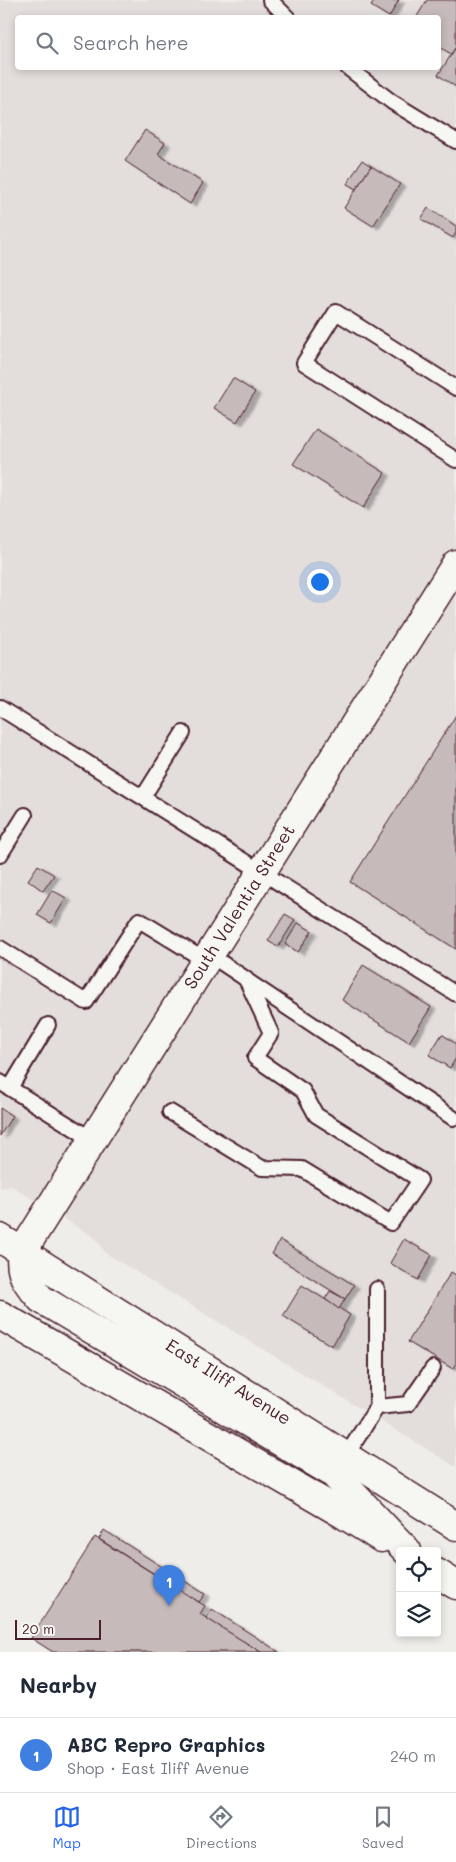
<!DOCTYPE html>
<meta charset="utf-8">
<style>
body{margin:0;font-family:Mali,sans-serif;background:#f2f2f3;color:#1f2937}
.controls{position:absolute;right:15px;bottom:15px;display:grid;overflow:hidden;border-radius:5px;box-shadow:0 2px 8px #0003}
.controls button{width:45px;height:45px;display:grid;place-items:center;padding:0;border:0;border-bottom:1px solid #e0e1e3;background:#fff;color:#1f2937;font:25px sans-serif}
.scale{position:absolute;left:15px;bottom:12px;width:86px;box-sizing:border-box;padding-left:5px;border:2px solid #4a1f2b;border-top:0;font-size:14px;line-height:18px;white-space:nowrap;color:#4a1f2b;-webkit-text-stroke:4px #f6f6f2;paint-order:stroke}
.you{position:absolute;left:319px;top:581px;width:18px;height:18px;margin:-12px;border:4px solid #fff;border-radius:50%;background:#1a73e8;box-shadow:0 0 0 8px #1a73e833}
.badge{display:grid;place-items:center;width:32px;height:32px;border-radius:50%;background:#2563eb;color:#fff;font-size:16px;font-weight:700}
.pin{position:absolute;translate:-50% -41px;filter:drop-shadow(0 1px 2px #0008)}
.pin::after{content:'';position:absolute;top:26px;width:18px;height:15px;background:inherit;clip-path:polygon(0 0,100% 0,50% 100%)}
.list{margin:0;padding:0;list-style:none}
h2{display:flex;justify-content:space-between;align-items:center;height:65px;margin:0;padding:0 20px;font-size:21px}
h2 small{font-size:16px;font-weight:400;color:#747a83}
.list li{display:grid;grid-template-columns:32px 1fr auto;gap:15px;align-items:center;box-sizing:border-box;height:75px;padding:0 20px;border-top:1px solid #e0e1e3}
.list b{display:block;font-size:19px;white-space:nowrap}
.list p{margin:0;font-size:16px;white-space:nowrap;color:#747a83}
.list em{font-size:16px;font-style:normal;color:#747a83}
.icon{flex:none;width:28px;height:28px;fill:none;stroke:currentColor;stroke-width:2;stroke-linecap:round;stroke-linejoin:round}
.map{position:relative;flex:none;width:456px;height:1652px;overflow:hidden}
.search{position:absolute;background:#fff;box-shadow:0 2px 8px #0003;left:15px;right:15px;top:15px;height:55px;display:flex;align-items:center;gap:12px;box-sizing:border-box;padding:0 18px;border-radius:5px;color:#747a83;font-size:19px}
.sheet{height:140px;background:#fff}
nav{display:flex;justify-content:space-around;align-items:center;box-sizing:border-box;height:70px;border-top:1px solid #e0e1e3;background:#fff;font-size:14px;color:#747a83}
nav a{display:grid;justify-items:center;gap:2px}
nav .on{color:#2563eb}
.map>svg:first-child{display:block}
.built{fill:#e3dedc;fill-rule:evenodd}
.building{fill:#c6babb;stroke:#4a1f2b;filter:url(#shadow)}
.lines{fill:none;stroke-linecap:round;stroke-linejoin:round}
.lane-casing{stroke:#4a1f2b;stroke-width:18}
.street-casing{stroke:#4a1f2b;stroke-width:31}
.primary-casing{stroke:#4a1f2b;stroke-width:31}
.lane{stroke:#f6f6f2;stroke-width:14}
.street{stroke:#f6f6f2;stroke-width:28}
.primary{stroke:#f6f6f2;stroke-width:28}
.labels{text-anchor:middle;stroke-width:4;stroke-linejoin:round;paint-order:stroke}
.street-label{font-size:18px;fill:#4a1f2b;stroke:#f6f6f2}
</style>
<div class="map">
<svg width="456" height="1652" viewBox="0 0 456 1652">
<defs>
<filter id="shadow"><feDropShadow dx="5.5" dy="3" stdDeviation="1" flood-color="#0004"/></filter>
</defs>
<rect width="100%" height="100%" fill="#efedea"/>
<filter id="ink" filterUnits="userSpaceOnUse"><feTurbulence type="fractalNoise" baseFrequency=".02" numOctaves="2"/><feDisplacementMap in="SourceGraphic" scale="10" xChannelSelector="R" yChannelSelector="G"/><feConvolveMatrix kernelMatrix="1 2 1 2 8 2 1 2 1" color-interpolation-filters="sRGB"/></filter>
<g filter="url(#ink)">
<path class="built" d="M0,0H456V1467L105,1253L95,1238L11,1186L0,1188ZM18,18H438V68H18Z"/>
<g class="building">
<polygon points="375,0 399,0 389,17 371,6"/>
<polygon points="427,0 456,0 456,47 451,54 438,46 438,18 416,18"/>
<polygon points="456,47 456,87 438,75"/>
<polygon points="145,130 165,143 158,154 203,183 190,204 125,161"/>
<polygon points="362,160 371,166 356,189 347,184"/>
<polygon points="371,166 400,184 373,226 344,208"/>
<polygon points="428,208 456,226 456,233 453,238 421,219"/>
<polygon points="233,378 255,392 237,422 214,408"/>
<polygon points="316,429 385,473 363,508 293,464"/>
<polygon points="456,715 456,949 350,882"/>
<polygon points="38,865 54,875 43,891 28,880"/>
<polygon points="52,890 66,898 51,923 37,915"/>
<polygon points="285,914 295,920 278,947 268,941"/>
<polygon points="298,923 312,931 298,952 285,944"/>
<polygon points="363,965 431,1007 409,1042 342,1000"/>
<polygon points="442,1034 456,1044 456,1058 450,1068 429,1055"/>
<polygon points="0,1108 12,1116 0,1136"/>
<polygon points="404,1239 432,1255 418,1280 390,1263"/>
<polygon points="280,1240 354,1285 345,1299 272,1254"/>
<polygon points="451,1272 456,1275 456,1365 453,1369 408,1342"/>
<polygon points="302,1285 350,1315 332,1346 283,1316"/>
<polygon points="330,1291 345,1299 339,1309 325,1299"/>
<polygon points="104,1530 205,1594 199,1602 99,1539"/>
<polygon points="95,1537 205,1606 200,1614 261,1652 53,1652 31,1638"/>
<polygon points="212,1609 279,1652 261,1652 206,1618"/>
</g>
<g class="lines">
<g class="lane-casing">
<g id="lane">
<polyline points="270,0 288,18"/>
<polyline points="348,68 392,102 456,141"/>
<polyline points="456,388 336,312 304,363 456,460"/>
<polyline points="0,708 456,994"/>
<polyline points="143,797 183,733"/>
<polyline points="0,855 25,815"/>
<polyline points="0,948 86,1002 139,920 206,961"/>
<polyline points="246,980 453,1118"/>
<polyline points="0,1082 93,1140"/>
<polyline points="10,1088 48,1025"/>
<polyline points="170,1112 262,1168 302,1169 391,1223 420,1180 316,1115 303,1091 255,1058 271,1033 246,979 210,955"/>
<polyline points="377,1407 408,1404 433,1368"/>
<polyline points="346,1456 377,1407 377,1289"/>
</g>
</g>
<g class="street-casing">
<g id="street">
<path id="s1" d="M22,1252L456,564"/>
</g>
</g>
<g class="primary-casing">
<g id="primary">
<path id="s2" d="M0,1238L456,1526"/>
<path d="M22,1252C18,1274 28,1284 41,1299L333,1473L407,1551"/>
<polyline points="0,1315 343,1514 381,1538"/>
<polyline points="437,1573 456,1585"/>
</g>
</g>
<use href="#lane" class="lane"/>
<use href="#street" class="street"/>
<use href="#primary" class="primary"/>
</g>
</g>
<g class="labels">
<g class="street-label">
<text dy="6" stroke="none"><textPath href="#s1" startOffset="408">South Valentia Street</textPath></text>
<text dy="6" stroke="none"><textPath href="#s2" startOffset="270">East Iliff Avenue</textPath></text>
</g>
</g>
</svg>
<div class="controls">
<button><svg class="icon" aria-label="locate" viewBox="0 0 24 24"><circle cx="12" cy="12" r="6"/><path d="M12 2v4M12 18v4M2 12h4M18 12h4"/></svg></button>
<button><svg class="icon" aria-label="layers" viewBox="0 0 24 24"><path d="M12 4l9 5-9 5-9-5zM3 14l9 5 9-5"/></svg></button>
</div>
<div class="scale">20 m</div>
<div class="you"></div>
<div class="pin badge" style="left:169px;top:1606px;background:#3f7fe0">1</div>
<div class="search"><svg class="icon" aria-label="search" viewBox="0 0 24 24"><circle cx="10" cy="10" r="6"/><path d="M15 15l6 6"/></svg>Search here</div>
</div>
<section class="sheet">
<h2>Nearby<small></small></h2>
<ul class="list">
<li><span class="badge" style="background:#3f7fe0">1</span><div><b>ABC Repro Graphics</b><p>Shop · East Iliff Avenue</p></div><em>240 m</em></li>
</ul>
</section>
<nav>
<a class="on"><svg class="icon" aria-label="map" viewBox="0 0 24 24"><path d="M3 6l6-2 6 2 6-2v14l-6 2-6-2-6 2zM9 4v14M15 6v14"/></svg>Map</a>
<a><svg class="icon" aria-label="directions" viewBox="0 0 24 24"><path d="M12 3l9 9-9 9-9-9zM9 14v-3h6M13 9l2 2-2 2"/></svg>Directions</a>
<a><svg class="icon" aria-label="saved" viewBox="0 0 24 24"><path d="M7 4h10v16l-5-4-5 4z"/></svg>Saved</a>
</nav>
